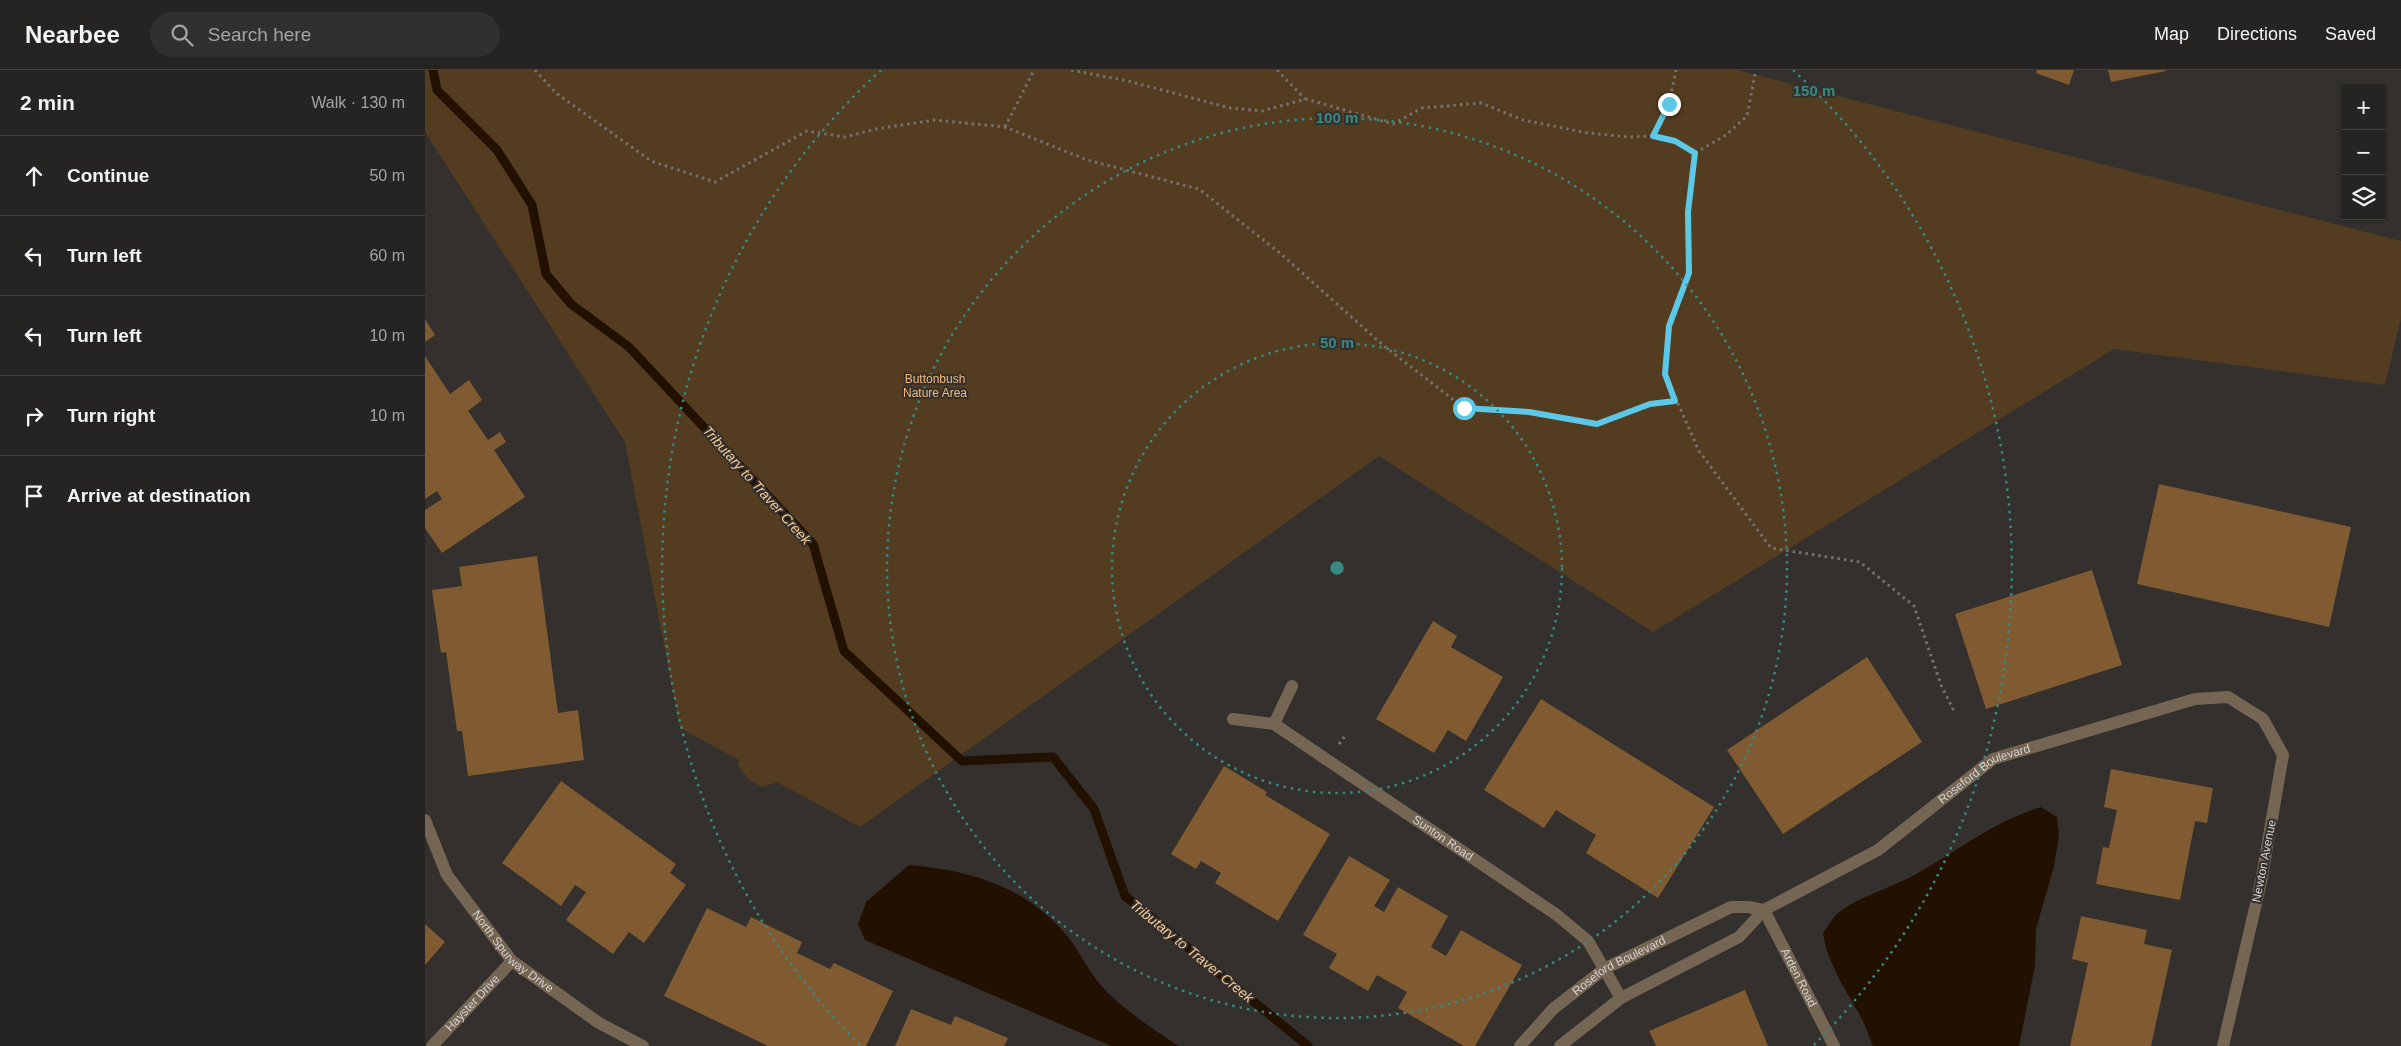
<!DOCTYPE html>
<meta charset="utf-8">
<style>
body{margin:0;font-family:Arial,sans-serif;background:#32302f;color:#f1f3f6}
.controls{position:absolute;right:15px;top:15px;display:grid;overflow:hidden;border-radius:0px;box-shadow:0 1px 4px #0004}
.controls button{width:45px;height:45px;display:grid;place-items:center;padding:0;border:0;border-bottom:1px solid #424140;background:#262422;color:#f1f3f6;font:25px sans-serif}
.stop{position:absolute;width:15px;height:15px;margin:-11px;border:4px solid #5ac8e6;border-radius:50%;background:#fff}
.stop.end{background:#5ac8e6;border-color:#fff;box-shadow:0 1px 5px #0008}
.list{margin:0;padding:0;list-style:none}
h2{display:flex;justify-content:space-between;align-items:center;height:65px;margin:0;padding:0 20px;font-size:21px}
h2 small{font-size:16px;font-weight:400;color:#a4a4a5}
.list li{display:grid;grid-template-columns:32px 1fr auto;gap:15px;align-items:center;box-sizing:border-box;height:80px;padding:0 20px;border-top:1px solid #424140}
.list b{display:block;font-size:19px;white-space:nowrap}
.list em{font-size:16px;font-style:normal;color:#a4a4a5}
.icon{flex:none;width:28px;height:28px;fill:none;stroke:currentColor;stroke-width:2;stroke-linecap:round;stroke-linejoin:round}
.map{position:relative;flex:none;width:1976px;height:976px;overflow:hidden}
header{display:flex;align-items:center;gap:30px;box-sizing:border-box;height:70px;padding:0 25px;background:#262422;border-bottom:1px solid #424140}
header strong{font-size:24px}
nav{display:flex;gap:28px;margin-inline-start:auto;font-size:18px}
.search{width:350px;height:45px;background:#32302f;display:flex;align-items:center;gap:12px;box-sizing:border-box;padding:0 18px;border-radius:28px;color:#a4a4a5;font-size:19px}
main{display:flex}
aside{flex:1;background:#262422}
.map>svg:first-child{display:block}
.green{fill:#543c21}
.water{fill:#210}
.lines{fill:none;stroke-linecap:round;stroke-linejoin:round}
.stream{stroke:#210;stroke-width:9}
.building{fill:#805b31}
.path{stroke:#74716f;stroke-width:3;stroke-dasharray:2.5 4;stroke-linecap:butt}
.minor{stroke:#756553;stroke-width:12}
.route{stroke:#5ac8e6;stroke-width:6}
.ring{fill:none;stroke:#378982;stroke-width:2.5;stroke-dasharray:2.5 5}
.labels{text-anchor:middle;stroke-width:4;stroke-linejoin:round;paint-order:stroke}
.park-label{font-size:12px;fill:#f4ba7a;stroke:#33302d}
.street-label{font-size:12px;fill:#d5d3d1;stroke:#33302d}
.water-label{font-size:14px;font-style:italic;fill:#f9ca98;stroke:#33302d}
.centre{fill:#378982;stroke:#33302d;stroke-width:2.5}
.ring-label{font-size:15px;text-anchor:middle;font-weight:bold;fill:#378982;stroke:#33302d;stroke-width:4;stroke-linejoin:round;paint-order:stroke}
</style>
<header>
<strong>Nearbee</strong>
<div class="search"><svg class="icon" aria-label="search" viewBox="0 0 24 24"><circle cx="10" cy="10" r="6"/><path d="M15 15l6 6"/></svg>Search here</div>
<nav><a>Map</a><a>Directions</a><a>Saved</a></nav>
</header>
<main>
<aside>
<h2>2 min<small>Walk · 130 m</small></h2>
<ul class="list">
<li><svg class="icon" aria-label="ahead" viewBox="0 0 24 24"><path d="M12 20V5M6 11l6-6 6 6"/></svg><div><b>Continue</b></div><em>50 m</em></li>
<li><svg class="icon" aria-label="left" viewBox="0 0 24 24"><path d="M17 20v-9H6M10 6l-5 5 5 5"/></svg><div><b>Turn left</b></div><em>60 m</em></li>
<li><svg class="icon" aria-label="left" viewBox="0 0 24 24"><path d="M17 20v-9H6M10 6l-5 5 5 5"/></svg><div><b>Turn left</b></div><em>10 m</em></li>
<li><svg class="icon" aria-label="right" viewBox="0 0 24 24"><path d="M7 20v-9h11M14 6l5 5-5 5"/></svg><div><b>Turn right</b></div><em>10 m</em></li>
<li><svg class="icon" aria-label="arrive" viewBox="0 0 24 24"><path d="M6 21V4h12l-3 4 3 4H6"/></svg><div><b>Arrive at destination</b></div></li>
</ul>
</aside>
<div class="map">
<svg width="1976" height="976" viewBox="0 0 1976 976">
<rect width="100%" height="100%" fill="#33302d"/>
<polygon class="green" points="0,0 1312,0 1976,171 1976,248 1960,315 1689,279 1228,562 954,386 435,757 352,712 337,717 323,709 313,695 314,690 255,658 200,372 0,62"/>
<g class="water">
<path d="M1616,737L1632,747L1634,765L1629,796L1611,859L1610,895L1594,976H1448C1444,968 1442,959 1438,951C1423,922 1403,896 1398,863C1402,858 1405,852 1409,847C1424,830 1469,817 1491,804C1533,781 1569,751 1616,737Z"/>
<path d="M484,795C543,800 596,815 637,860C652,875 660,896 674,913C693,936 729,960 754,976H686L440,870L433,854L441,832Z"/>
</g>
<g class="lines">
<polyline class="stream" points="8,0 12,20 72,80 107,135 121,204 146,234 204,277 388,474 419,581 537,691 628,687 669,739 700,826 883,976"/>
</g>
<g class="building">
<polygon points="1612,0 1649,0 1644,15 1611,3"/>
<polygon points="1683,0 1741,0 1741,1 1686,12"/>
<polygon points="0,249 10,265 0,272"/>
<polygon points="0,286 25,324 44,310 57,330 43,341 63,370 75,362 81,372 69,380 100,427 17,483 0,458 0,440 17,429 12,421 0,429"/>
<polygon points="1734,414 1926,457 1904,557 1712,514"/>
<polygon points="112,486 133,643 153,640 159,690 43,706 37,661 32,661 21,582 16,583 7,520 37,516 34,497"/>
<polygon points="1667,500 1697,595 1561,639 1530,544"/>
<polygon points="1008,551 1032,566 1026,577 1078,607 1041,671 1023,660 1009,683 951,649"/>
<polygon points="1442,587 1497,672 1358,764 1302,680"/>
<polygon points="1116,629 1289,737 1233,828 1161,783 1171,765 1131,740 1119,758 1059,720"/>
<polygon points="799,696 842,722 840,725 905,764 853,851 790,813 796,803 776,791 771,799 746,784"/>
<polygon points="1686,699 1788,718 1782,753 1770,751 1755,830 1671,814 1678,777 1684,778 1692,740 1679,737"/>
<polygon points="136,711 251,794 245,803 261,815 219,873 204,862 188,884 141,850 161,822 150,815 136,836 77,793"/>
<polygon points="924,786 965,810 949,836 959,842 973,817 1023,846 1006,877 1021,886 1036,860 1097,895 1050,976 1039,976 973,938 982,922 952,905 943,921 904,898 912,884 878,865"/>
<polygon points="282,838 321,857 326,847 377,872 372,883 405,899 409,893 468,921 441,976 343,976 239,926"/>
<polygon points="1656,846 1722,860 1719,874 1747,880 1726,976 1645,976 1663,893 1647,889"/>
<polygon points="0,854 20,872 0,895"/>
<polygon points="1320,920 1343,976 1231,976 1224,961"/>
<polygon points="486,939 526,955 530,946 583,968 579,976 470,976"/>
</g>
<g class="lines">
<g class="path">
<polyline points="110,0 131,23 226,91 290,112 382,61 420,67 451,59 510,50 580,57 662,90 774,119 856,184 959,276 1039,338 1104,342 1172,355 1225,334 1250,331"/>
<polyline points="646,0 703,11 805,38 837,41 881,29 968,54 997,38 1056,33 1098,50 1163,63 1204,67 1228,66 1244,34 1251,0"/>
<polyline points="852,0 880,29"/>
<polyline points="1330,4 1322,46 1301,65 1270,83 1263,142 1264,203 1244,256 1240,304 1274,381 1346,478 1435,492 1489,536 1516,615 1529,641"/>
<polyline points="580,57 609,0"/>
<polyline points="1228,66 1250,71 1270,83"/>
<polyline points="914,674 920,666"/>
</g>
<g class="minor">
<path id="s1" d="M808,649L849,654L1132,845L1163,871L1196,928"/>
<polyline points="849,654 867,616"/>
<path id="s2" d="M0,750L22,805L87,891L174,953L218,976"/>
<path id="s3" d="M1339,840L1409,976"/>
<path id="s4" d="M7,976L87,891"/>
<path id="s5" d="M1095,976L1128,939L1179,899L1306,837H1323L1339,840"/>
<path id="s6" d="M1135,976L1196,928L1314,867L1339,840L1453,780L1568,689L1770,629L1803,627L1838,649L1858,685L1836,812L1798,976"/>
</g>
</g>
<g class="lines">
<polyline class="route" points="1039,338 1104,342 1172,354 1225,334 1250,331 1240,304 1244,256 1264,203 1263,142 1270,83 1250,71 1228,66 1244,34"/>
</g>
<g class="ring">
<circle cx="912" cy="498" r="225"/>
<circle cx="912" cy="498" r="450"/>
<path d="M435 975A675 675 0 0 1 456 0M1368 0A675 675 0 0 1 1389 975"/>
</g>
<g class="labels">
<g class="park-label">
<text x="510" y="313">Buttonbush<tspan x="510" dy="14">Nature Area</tspan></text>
</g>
<g class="street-label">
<text dy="4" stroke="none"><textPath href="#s6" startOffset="508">Roseford Boulevard</textPath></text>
<text dy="4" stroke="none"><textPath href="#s1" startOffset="245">Sunton Road</textPath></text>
<text transform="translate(1839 791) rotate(-79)" y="4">Newton Avenue</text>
<text dy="4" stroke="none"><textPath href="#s2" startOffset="161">North Spurway Drive</textPath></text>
<text dy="4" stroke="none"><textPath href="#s5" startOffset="129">Roseford Boulevard</textPath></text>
<text dy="4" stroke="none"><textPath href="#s3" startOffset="76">Arden Road</textPath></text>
<text dy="4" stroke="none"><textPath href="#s4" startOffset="59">Hayster Drive</textPath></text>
</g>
<g class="water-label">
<text transform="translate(332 415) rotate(48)" y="5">Tributary to Traver Creek</text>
<text transform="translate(767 881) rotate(39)" y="5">Tributary to Traver Creek</text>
</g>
</g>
<circle cx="912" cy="498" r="8" class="centre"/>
<g class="ring-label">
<text x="1389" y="26">150 m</text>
<text x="912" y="53">100 m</text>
<text x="912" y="278">50 m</text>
</g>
</svg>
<div class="controls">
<button>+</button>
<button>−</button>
<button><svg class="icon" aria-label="layers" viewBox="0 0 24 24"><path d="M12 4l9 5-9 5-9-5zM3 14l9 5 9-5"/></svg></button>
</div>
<div class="stop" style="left:1039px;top:338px"></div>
<div class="stop end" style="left:1244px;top:34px"></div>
</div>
</main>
